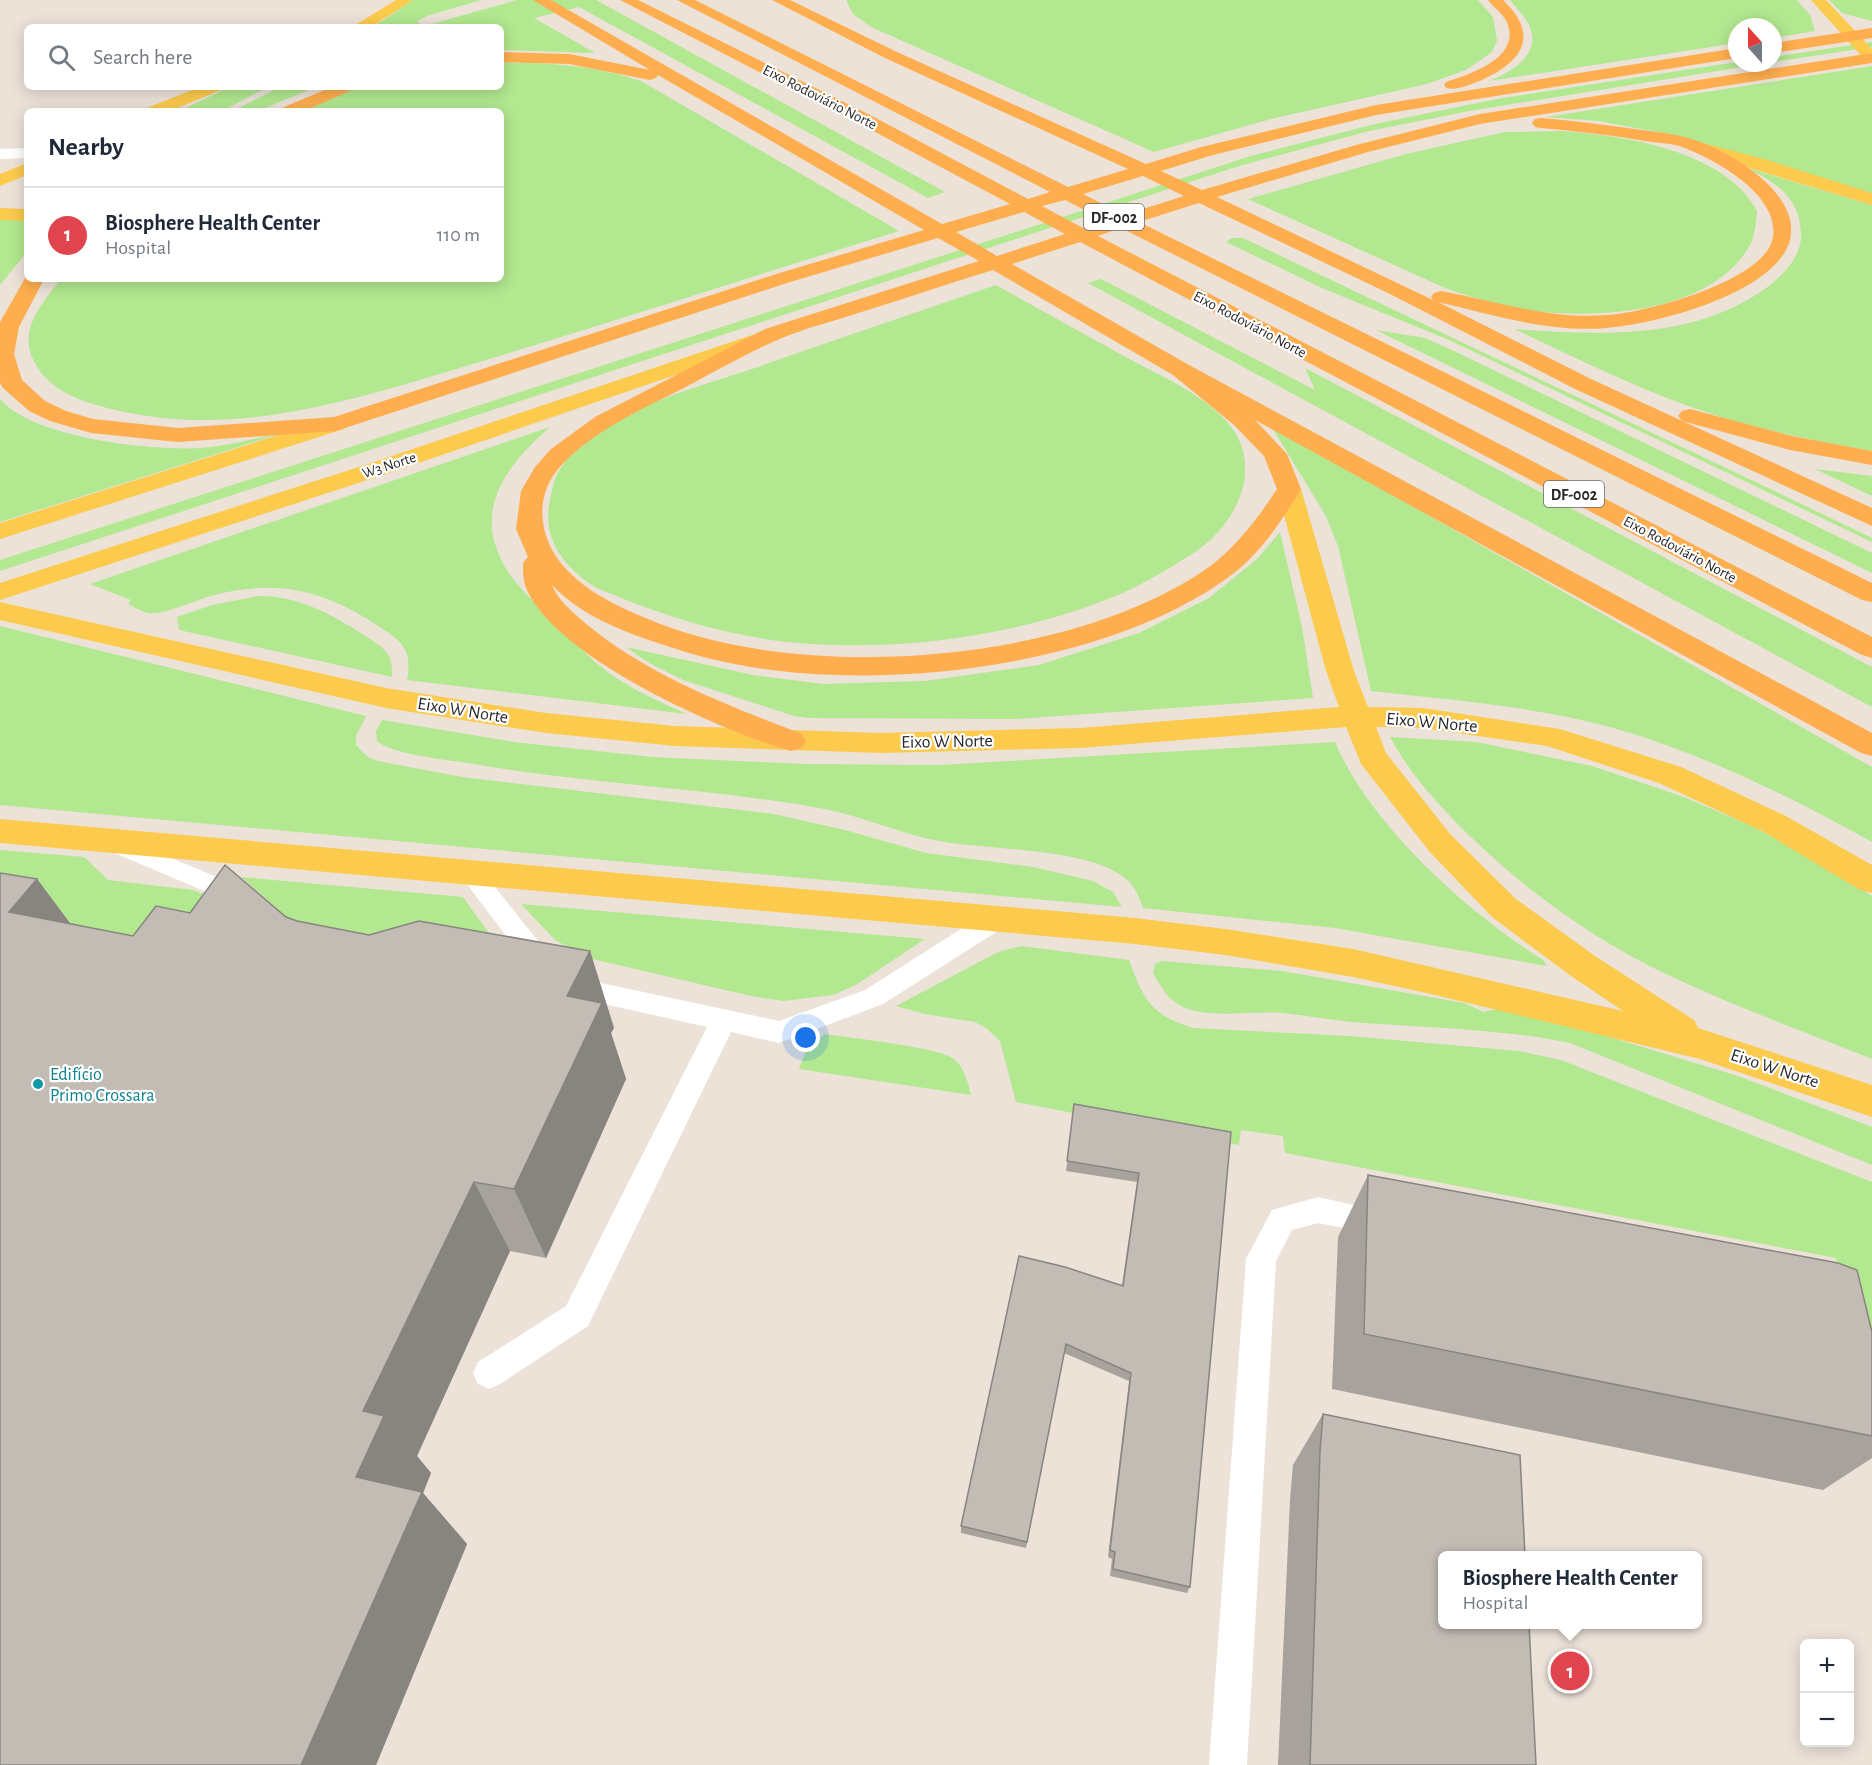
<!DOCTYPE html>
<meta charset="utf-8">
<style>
body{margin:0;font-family:"Alegreya Sans",sans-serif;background:#f2f2f3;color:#1f2937}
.controls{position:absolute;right:18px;bottom:18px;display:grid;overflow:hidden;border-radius:9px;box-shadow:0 3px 15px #0003}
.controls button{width:54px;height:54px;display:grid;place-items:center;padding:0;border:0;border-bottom:2px solid #e0e1e3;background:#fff;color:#1f2937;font:30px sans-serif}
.compass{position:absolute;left:1728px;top:18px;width:54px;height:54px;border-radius:50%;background:#fff;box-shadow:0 3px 15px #0003;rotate:339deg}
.you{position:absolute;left:806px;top:1038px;width:21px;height:21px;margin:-15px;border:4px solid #fff;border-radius:50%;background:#1a73e8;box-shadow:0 0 0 9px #1a73e833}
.badge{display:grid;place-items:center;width:39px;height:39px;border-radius:50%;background:#111827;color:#fff;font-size:20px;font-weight:700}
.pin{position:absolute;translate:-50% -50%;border:3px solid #fff;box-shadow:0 2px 6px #0006}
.popup{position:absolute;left:1438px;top:1551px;width:264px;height:78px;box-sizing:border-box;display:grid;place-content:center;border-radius:9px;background:#fff;filter:drop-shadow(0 2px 4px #0005);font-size:20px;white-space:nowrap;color:#747a83}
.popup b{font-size:22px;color:#1f2937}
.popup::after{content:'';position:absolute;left:50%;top:100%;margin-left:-12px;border:12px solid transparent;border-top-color:#fff}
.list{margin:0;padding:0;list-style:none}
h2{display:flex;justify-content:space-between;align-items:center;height:78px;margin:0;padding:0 24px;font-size:26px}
h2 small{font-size:20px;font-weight:400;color:#747a83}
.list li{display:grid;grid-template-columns:39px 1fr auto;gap:18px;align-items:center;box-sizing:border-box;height:96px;padding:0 24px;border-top:2px solid #e0e1e3}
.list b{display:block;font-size:22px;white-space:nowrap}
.list p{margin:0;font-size:20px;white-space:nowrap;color:#747a83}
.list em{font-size:20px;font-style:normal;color:#747a83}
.icon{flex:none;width:33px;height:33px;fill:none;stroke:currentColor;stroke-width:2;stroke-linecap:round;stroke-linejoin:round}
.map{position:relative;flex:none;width:1872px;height:1765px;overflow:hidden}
.search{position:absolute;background:#fff;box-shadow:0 3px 15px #0003;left:24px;top:24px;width:480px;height:66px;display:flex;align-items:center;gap:15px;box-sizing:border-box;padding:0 21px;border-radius:9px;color:#747a83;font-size:22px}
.panel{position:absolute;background:#fff;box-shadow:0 3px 15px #0003;left:24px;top:108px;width:480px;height:174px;border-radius:9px}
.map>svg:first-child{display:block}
.green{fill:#b2e88f}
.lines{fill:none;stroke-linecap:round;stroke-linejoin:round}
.service{fill:#fff;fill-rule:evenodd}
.minor{fill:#fff;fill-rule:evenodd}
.primary{fill:#fcca4d;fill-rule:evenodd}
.trunk{fill:#feae4e;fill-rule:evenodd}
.wall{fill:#a8a29c}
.shaded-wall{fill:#88847f}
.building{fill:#c3bcb5;stroke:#88847f;stroke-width:1.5}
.culture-dot{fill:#0f9aa8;stroke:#fff;stroke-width:2}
.labels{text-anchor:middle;stroke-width:4.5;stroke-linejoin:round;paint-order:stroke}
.far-street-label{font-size:15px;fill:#282828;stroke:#fff}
.shield{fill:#fff;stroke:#686868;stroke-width:1.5}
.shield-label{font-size:16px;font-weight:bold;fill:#282828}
.street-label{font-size:18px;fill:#282828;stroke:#fff}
.culture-label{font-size:18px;fill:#0d838f;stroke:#fff;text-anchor:start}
</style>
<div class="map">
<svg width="1872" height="1765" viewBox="0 0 1872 1765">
<rect width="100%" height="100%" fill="#ece2d8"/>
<g class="green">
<polygon points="413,0 481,0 427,16 417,21 420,23 407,27 373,27"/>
<polygon points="517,0 596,0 945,192 928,198 579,7 534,18 595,53 501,50 501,27 421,27"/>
<polygon points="846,0 1478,0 1493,17 1497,41 1492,52 1466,70 1427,84 1275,118 1154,152 871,27 853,14"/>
<path d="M1510,0H1797L1810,15L1815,31L1773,38V27H1737V43L1489,81C1512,72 1544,53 1528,23C1523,15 1516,7 1510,0Z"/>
<polygon points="1829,0 1872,0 1872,21 1842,13"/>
<polygon points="1872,42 1872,47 1773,62 1773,57"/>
<path d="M501,62C550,63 595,65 641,81L899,231C802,261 704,292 606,323C545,342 484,361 423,379C321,409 222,435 116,410C90,404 62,396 44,376C12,339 36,310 61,279H501V111H299L357,87H501Z"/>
<polygon points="1737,62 1767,63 1469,111 1369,131 1239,166 0,571 0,560 1251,156 1375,124 1497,99"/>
<polygon points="1872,66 1872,195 1668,134 1598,121 1546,117"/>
<polygon points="230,87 268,87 222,111 179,111"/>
<polygon points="280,87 316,87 258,111 233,111"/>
<path d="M1561,131C1623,135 1726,151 1757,211C1756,221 1755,234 1751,243C1716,310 1610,318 1543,312C1510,309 1476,299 1445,288L1248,199L1406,154L1505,132Z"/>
<path d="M1747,168L1872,205V451C1818,441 1764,431 1712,414C1643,392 1579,359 1514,329C1601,335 1695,341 1769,286C1785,273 1802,255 1801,234C1800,198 1777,183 1747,168Z"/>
<polygon points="27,217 27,252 0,285 0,218"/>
<polygon points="1232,238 1243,238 1791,499 1872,538 1872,542 1447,339 1324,289 1226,242"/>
<polygon points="1101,279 1315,390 1305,368 1872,667 1872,707 1088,283"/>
<path d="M996,285C1037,308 1079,331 1120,354C1156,374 1215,398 1236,434C1261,479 1231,529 1192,554C1168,569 1144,584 1118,595C1022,635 903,652 798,643C739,638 676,620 621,598C611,593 599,590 590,584C561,563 542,537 550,500C552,492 553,483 556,476C567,453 603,427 625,416C666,394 714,382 758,367C837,339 917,312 996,285Z"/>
<polygon points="1376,330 1425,338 1454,351 1872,553 1872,573"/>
<path d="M0,399C33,438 151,451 201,448C228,446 256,438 283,433L0,522Z"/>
<path d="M1271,426L1872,767V842C1789,796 1702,753 1610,727C1533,706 1450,700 1371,691L1338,546L1326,516Z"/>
<path d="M550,427C508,464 472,508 504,565C516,587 539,606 557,623C570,635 581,650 595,662C621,685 656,700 687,714L407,680C413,650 402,641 378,626C324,590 278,579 214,595C199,599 161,616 149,613C142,612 134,607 128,604L131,600L90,584Z"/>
<polygon points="1815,469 1872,476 1872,496"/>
<polygon points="1280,532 1302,627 1313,698 1016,719 809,718 794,716 683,680 649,663 626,647 753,675 823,684 925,681 1039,665 1139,633 1209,598 1257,559"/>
<path d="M259,596C298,596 330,613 362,634C372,640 385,647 390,658C392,664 392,671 392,677L179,630L177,617L212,605Z"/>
<polygon points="0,626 366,716 356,736 356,745 368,757 378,761 462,777 774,814 845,830 926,853 1033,867 1093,881 1113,892 1122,907 0,805"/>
<path d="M382,720L514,742L652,757L804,764L940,765L1335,742C1370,825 1467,912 1543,960L1547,966L1335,928L1143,908C1140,900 1137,891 1131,884C1099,846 983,851 934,840C897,832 863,817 825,809C709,788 590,784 474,764C451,760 392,755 377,741L376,731Z"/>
<path d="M1390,737L1476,742L1592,766L1684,797L1752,826L1841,875L1872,896V1059C1805,1032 1736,1007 1670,976C1598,942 1530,894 1473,839C1440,807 1412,777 1390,737Z"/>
<polygon points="0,850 84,857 108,880 193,890 232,905 293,968 0,922"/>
<polygon points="241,877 463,897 498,946 479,953 332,929 320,946"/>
<polygon points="521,904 925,939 856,985 833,995 783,1001 751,996 588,958 555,940"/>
<path d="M1021,946L1129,960C1144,1000 1150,1014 1193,1028L1349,1036L1519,1051L1561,1060L1872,1182V1420L1836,1258L1285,1153L1283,1136L1241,1130L1239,1145L1016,1102L1000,1041L986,1028L975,1022L925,1014L896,1006L998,952Z"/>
<path d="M1162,961L1282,971L1464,1003L1484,1012L1496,1009L1570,1025L1738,1076L1872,1127V1165L1570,1043C1502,1029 1433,1028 1364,1023C1337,1021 1310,1016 1282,1013C1254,1011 1223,1017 1195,1011C1171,1005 1164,992 1153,973L1155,964Z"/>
<path d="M825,1034C850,1038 936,1047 953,1058C964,1066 968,1083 971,1095L799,1069L807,1048Z"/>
</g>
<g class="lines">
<g class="service">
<path d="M113,834L241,887L249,892L252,899L249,906C238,909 232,906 223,899L105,849L101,843L105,837Z"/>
<polygon points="471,864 479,867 550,956 554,963 550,970 541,973 532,970 463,879 459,873 463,867"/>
<polygon points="995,911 1004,913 1007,920 1004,927 883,1004 779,1043 731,1032 588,1326 500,1384 489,1389 478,1384 473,1373 478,1362 566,1306 707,1027 573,997 564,994 560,987 564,980 573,977 779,1021 865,990 986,913"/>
<polygon points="1318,1197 1390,1213 1395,1222 1390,1231 1380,1235 1318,1223 1292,1230 1276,1261 1247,1765 1209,1765 1246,1259 1272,1210"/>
</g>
<polygon class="minor" points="27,148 27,158 0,159 0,149"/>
<g class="primary">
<polygon points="396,0 413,0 371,27 352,27"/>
<polygon points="1811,0 1826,0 1872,49 1872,63 1866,61"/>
<polygon points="200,87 223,87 221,90 170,111 147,111 149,107"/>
<polygon points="1695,141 1764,159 1872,193 1872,205 1689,150 1686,146 1689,142"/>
<polygon points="27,163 27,175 0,186 0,174"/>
<polygon points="0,208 27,209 27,221 0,220"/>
<polygon points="764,331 772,332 775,337 772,342 395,471 0,600 0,583 377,461"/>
<polygon points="336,417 344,419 348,424 344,429 0,539 0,523"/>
<polygon points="1289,482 1298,484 1301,489 1354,671 1368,707 1423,708 1560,729 1681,767 1784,815 1872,865 1872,893 1860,890 1762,831 1659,783 1547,746 1423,728 1376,727 1386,753 1451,835 1516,899 1595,956 1694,1020 1698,1028 1872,1085 1872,1117 1700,1059 1431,994 1353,977 1225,955 1135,944 0,843 0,819 1135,918 1225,929 1353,949 1623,1011 1571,976 1492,917 1429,851 1361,764 1346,727 1080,748 881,753 675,746 546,733 386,708 0,620 0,602 386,688 546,713 675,726 881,733 1080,728 1339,707 1326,671 1277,489 1280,484"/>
</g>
<g class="trunk">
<path d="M533,0H551L942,224L1010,204L862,125L620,0H638L874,117L1028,199L1050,192L677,0H695L1068,187L1128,169L885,58L772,0H790L897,52L1146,164L1201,147L1376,105L1737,48V58L1376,115L1213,155L1161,171L1202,190L1356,145L1480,114L1872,53V63L1480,124L1368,152L1217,197L1433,300L1431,297L1434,293L1441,291C1496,301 1550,320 1607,315C1645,313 1760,282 1772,241C1784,198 1718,161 1685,148C1672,143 1658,143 1645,141C1611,135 1576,131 1541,128L1535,127L1532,123L1535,119L1541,118C1577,121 1613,126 1649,131C1665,133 1682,135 1698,141C1727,152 1761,172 1779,197C1839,279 1662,324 1607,328C1550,333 1493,315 1438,302L1591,379L1872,508V526L1575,389L1388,293L1199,203L1139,222L1872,583V602L1862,600L1121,228L1098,236L1872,637V658L1862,655L1080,242L1012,264L1189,365L1872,733V756L1861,753L1255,420L1287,454L1301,489C1281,522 1259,556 1226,579C1108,663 906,689 764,669C728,664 692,655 658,643C621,631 579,614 552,585C558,601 573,612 585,623C649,676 725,704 802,734L806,741L802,748L791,751C721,731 557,658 527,590C523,582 523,572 523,563L528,557L516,529L521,491L535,467L551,449L595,417L765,329L979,261L938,238L787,283L336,431L178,442L91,433L50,421L29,411L3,388L0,383V322L27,275V279H44L19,327L14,354L22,380L45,401L66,411L93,419L178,428L334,417L773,275L924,230L658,75L656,78L650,80L569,64L501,62V52L569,54L650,70ZM1143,176L1184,196L1124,215L1083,194ZM1065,200L1106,221L1083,228L1042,206ZM1024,212L1065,234L997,256L956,232ZM993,270L1173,375L1234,425L1264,456L1277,489C1258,518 1237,546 1209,567C1070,665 797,685 643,617C615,605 588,592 567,570C543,546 533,507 553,476C578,440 633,413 672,394C708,376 744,354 782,338C806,328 831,322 855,314C901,300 947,284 993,270Z"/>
<path d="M1488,0H1503C1540,35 1523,61 1482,80C1471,84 1458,91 1446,88L1444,85L1446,82C1470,74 1519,59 1508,25C1505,15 1494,8 1488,0Z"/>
<polygon points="1872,28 1872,38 1773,53 1773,43"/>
<polygon points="332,87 354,87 352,90 304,111 282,111 284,107"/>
<polygon points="1690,409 1792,436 1872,451 1872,465 1790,450 1682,421 1678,416 1682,411"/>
</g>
</g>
<g class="wall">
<polygon points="37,879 70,923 133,936 190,913 286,917 297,921 369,935 590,951 614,1028 611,1033 626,1079 546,1258 510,1251 417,1456 431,1473 423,1493 467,1544 376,1765"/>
<polygon points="1074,1104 1231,1132 1190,1587 1187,1593 1110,1576 1112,1559 1108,1557 1129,1381 1064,1353 1026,1548 961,1533 961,1526 1019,1256 1122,1285 1137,1182 1066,1171"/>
<polygon points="1368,1175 1872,1332 1872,1458 1823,1490 1332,1389 1338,1237"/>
<polygon points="1323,1414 1536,1765 1278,1765 1290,1500 1293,1465"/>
</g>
<g class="shaded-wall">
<polygon points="37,879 96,958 9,912"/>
<polygon points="590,951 614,1028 611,1033 626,1079 546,1258 514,1189 567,996"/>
<polygon points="474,1182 510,1251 417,1456 431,1473 423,1493 467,1544 376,1765 301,1765 356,1477 363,1411"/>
</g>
<g class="building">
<polygon points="225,865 286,917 297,921 369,935 419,921 590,951 567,996 602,1003 514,1189 474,1182 363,1411 384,1416 356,1477 422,1492 301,1765 0,1765 0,873 37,879 9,912 133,936 156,906 190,913"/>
<polygon points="1074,1104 1231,1132 1190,1587 1113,1569 1115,1552 1110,1550 1131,1373 1066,1344 1027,1542 961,1526 1019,1256 1065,1267 1123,1286 1139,1173 1067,1161"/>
<polygon points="1368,1175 1838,1263 1857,1270 1872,1332 1872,1436 1364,1334"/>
<polygon points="1323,1414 1520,1455 1525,1556 1443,1556 1443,1624 1529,1624 1536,1765 1310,1765 1320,1451"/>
</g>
<circle class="culture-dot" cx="38" cy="1084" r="6"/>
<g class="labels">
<g class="far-street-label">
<text transform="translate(820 97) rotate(27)" y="5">Eixo Rodoviário Norte</text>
<text transform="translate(1250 324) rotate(28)" y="5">Eixo Rodoviário Norte</text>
<text transform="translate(389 465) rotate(-18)" y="5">W3 Norte</text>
<text transform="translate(1680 549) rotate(28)" y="5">Eixo Rodoviário Norte</text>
</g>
<g class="shield">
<rect x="1084" y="204" width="60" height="26" rx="4.5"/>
<rect x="1544" y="481" width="60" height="26" rx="4.5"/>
</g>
<g class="shield-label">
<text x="1114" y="223">DF-002</text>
<text x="1574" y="500">DF-002</text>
</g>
<g class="street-label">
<text transform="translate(463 710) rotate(9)" y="6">Eixo W Norte</text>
<text transform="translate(1432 722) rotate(5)" y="6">Eixo W Norte</text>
<text transform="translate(947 741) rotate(-1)" y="6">Eixo W Norte</text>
<text transform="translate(1775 1068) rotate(18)" y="6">Eixo W Norte</text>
</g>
<g class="culture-label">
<text x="50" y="1080">Edifício<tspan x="50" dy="21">Primo Crossara</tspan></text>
</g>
</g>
</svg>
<div class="controls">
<button>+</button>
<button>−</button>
</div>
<svg class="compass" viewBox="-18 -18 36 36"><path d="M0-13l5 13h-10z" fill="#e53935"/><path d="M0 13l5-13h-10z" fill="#747a83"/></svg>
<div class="you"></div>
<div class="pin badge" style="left:1570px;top:1671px;background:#e0444e">1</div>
<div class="popup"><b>Biosphere Health Center</b>Hospital</div>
<div class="search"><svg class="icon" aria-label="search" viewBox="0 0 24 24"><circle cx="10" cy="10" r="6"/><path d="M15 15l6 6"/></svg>Search here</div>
<section class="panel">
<h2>Nearby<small></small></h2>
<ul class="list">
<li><span class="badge" style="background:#e0444e">1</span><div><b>Biosphere Health Center</b><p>Hospital</p></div><em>110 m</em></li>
</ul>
</section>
</div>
